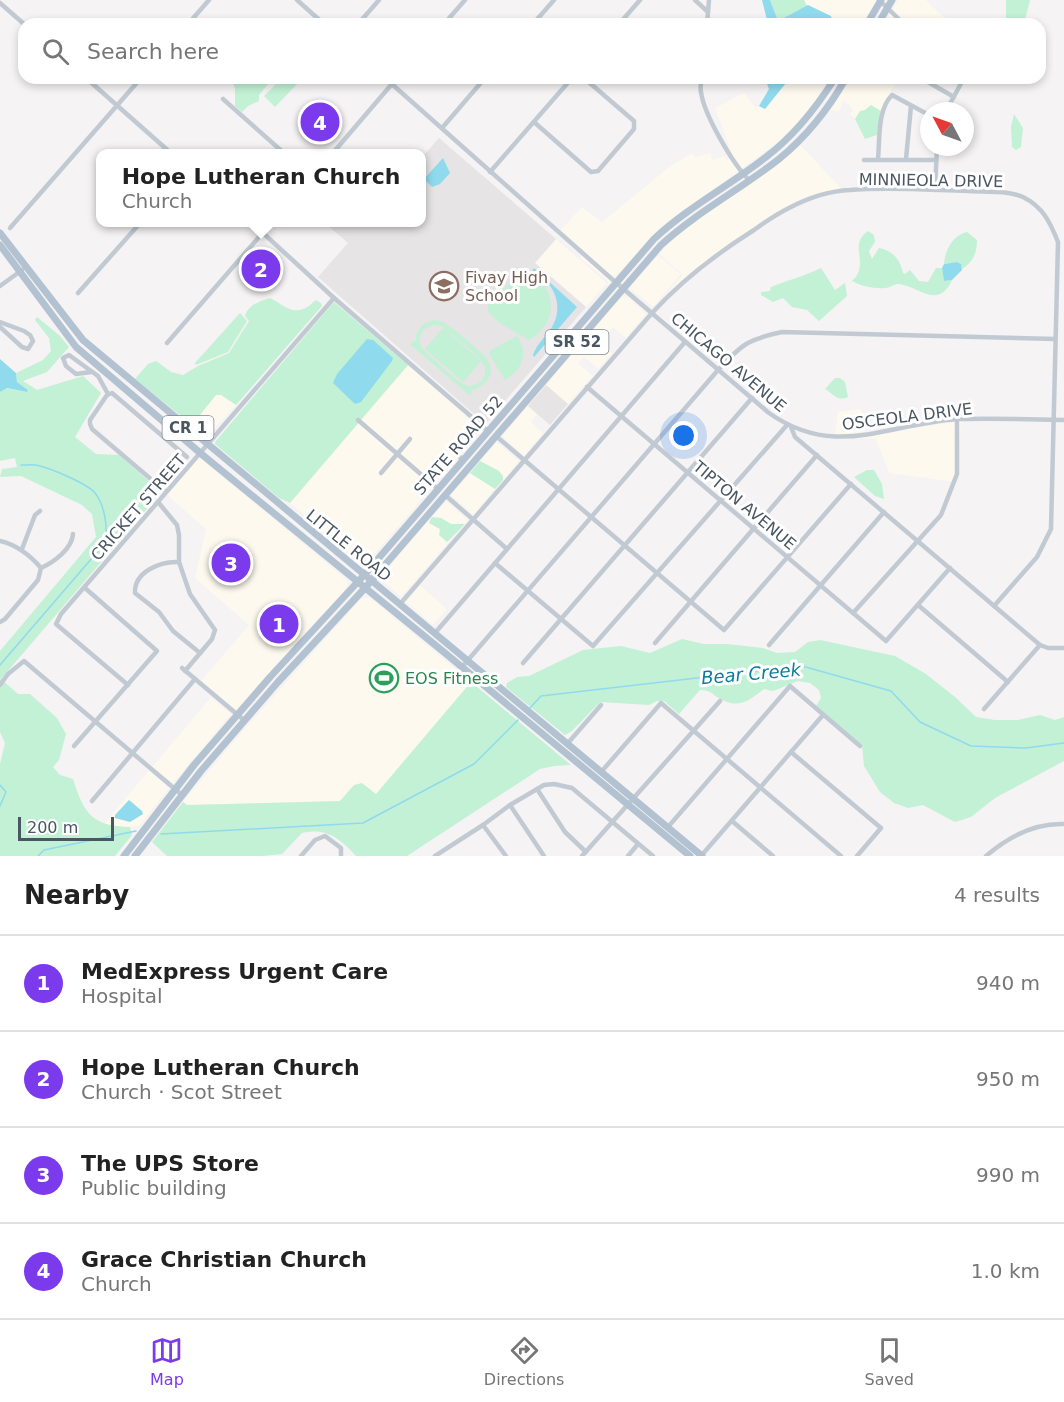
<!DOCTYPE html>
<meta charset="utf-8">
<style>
body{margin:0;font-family:"DejaVu Sans",sans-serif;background:#f2f2f2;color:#222}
.compass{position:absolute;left:920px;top:102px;width:54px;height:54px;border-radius:50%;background:#fff;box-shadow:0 3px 9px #0003;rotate:311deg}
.scale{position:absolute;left:18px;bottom:15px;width:96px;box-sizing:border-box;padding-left:6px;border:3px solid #4a5661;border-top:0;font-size:16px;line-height:21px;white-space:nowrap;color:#4a5661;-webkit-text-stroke:4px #fff;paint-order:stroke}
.you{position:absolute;left:684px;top:436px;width:21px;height:21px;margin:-15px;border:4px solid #fff;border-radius:50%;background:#1a73e8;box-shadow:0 0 0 9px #1a73e833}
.badge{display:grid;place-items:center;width:39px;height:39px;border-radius:50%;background:#7c3aed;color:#fff;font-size:20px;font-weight:700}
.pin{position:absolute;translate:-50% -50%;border:3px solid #fff;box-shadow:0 2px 6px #0006}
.popup{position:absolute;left:96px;top:149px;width:330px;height:78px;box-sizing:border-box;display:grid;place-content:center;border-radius:12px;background:#fff;filter:drop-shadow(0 2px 4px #0005);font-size:20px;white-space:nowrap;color:#767676}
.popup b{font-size:22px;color:#222}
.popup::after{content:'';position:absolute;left:50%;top:100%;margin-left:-12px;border:12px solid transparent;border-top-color:#fff}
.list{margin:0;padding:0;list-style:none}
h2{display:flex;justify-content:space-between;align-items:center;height:78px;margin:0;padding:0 24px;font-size:26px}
h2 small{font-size:20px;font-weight:400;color:#767676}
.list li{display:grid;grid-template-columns:39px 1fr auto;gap:18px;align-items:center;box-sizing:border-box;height:96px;padding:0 24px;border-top:2px solid #e0e0e0}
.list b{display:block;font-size:22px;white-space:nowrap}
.list p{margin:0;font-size:20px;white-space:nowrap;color:#767676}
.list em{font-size:20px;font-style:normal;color:#767676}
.icon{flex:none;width:33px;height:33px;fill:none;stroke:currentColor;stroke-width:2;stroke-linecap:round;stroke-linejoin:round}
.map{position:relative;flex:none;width:1064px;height:856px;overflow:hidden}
.search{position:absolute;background:#fff;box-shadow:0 3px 9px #0003;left:18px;right:18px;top:18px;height:66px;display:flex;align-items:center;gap:15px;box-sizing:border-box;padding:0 21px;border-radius:18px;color:#767676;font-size:22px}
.sheet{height:462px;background:#fff}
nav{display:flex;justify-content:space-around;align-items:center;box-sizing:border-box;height:84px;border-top:2px solid #e0e0e0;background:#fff;font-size:16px;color:#767676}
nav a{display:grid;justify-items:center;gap:3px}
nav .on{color:#7c3aed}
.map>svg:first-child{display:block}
.commercial{fill:#fdf9ef}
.education{fill:#e6e4e5}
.green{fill:#c3f1d5;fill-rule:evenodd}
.water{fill:#90daee}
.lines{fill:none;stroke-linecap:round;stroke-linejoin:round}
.stream{stroke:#90daee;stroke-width:1.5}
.minor{stroke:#c1cad2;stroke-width:4.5}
.major{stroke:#b3c2d1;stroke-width:7}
.labels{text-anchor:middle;stroke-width:6;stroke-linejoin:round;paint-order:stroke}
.shield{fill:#fff;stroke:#808990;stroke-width:1.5}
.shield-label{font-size:15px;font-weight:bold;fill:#4a5661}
.street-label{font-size:16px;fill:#4a5661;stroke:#fff}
.education-label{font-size:16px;fill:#785e54;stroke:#fff;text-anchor:start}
.leisure-label{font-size:16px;fill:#27864d;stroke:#fff;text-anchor:start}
.water-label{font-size:18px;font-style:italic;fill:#0c7c9b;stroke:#fff}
</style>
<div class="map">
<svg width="1064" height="856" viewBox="0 0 1064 856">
<rect width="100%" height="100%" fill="#f5f3f3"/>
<g class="commercial">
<polygon points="804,0 876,0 877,1 864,24 833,24 809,5 807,6"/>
<polygon points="898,0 926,0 951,24 884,24"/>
<polygon points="790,78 832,78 807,113 777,143 661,227 608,284 608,281 580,258 584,253 557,234 582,207 602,222 668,168 692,153 695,157 710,153 713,160 724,156 727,160 733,156 715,108 744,93 754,106 765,109"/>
<polygon points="851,78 898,78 881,111 860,111 855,119 849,114 853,111 851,107 843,100 839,112 831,110"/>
<polygon points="800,145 842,189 815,194 764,222 687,275 654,311 686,339 653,312 652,308 654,308 682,276 681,273 659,254 677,235 701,216 777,165"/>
<polygon points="556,239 607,283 586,307 535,263"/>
<polygon points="658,255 681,274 653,307 631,289 631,286"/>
<polygon points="622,296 628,297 646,314 626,338 613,327 600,342 612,354 598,369 584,357 578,363 593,376 568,404 546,385"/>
<polygon points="408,365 482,429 366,564 363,564 290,503"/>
<polygon points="216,395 221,395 236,405 208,436 186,422"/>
<polygon points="528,406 537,414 531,422 543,433 524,456 504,438 503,435"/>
<polygon points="861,409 865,432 835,436 838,412"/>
<polygon points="961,421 956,482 889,473 876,439 850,438"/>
<polygon points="497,442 519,461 503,480 499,471 480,461"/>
<polygon points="199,457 348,581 348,586 236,710 201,681 249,625 195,578 206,529 167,495"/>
<polygon points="470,473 495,489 473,515 451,495"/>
<polygon points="446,501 468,520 463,525 463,523 451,524 432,517 430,519"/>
<polygon points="428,521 440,530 449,542 401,597 384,582 382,575"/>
<polygon points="420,585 447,609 433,625 406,602"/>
<polygon points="362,598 370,598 471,682 376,795 354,785 340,801 187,805 183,802 241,733"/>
<polygon points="211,697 231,714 173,783 152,767"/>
<polygon points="149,770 169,788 139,826 125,827 104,824"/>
</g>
<g class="education">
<polygon points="439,138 556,239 535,263 586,307 487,422 484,419 482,421 318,277 348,243 325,223 422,222 422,157"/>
<polygon points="546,385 568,404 550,425 528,406"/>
</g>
<g class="green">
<polygon points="770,0 804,0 807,6 782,20 777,18"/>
<polygon points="1006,0 1030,0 1024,24 1006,24"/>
<polygon points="239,78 273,78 259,95 259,101 248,106 242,112 235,106 235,88 233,84 236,79"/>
<polygon points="282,78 297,78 300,81 275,107 264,96"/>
<polygon points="871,105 881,111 877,135 865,139 855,119 860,111 865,110"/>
<polygon points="1014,114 1023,128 1021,147 1016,150 1012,147 1011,127"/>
<path d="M868,231L874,235L875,242L869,251L872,259L879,248C893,251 900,259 903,273L905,274L910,270L919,281L928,282L936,268H942L944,281L952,280C938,311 917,285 898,284C894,284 889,288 885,288C874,289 861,286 852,281C854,279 857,276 858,273C865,258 850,244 868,231Z"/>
<path d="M967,232L977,240C977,253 973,262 962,269L961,264L957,262L944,264C945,250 953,235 967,232Z"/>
<path d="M821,268L835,290L845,283L847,296L819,321L807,310L792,307L783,298L773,302L761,295V292L770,291L771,287C788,280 805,276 821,268Z"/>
<path d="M524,272C558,284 560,323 529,340L501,324L488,312V306L500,292Z"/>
<path d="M270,298C281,303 290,314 303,309C308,308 312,303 316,300L321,303L322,306L236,405L221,395H216L192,425L135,379L148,364L156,361L171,372L183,375L198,366L229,353L249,321L245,316C248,305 260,301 270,298Z"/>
<polygon points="334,302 408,365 290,503 279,498 215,444 215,442"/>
<polygon points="240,313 247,321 228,352 196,365 195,363"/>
<path d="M37,317L59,335L69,347L47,372L23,381L37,390L83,376L101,393L75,437L96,454L119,455L161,492L1,679L18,694H30L57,718L66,734L59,760L53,767L60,775L73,779C84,814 92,826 130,827L132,835L115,856H0V764L5,743L0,732V651L96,537L92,514L82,505L21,476L0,477L2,469L17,467L15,458L0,461V392L6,388L27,392L28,390L17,382L16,373L43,360L51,351L49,338L35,320Z"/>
<path d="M434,320C438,321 440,321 443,322C452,326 481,352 487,359C497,373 485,388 471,390L472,392L469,395L410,344L413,341L416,342C415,330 422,323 434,320ZM437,325L443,327C455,338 472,349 482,362C491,373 480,389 466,385C457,382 430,356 422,348C416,335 423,326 437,325Z"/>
<polygon points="443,328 481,361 463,382 425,349"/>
<path d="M517,336C529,352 522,371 505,380L489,354L491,350Z"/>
<path d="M835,378H840L845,382L848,397C837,402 834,394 825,389Z"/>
<polygon points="480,461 499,471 503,476 503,480 495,489 470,473"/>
<polygon points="867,470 874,470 882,484 884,499 875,496 854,477"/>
<polygon points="432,517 441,518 451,524 465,524 447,542 439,535 440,529 429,523"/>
<path d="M682,639L704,644H727L763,648L777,653L795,652L808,642L820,640L895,656L926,674L955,697L976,717L995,720H1018L1040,715L1055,720L1064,717V761L995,798L971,817L955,822L923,805L908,808L894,803L880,792L864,766L862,745L816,706L821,698L819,690L810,683L798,681L773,691L764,689C747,702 738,710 717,697C710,692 709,690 700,690L679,714L664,701H657L649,705L600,702L572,731L565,735L506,687L507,683L517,677L529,676L583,650L621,646L650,653Z"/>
<path d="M471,682L571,765L554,766L540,769L407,856H356C341,839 326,827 302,833L282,854L263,856H167L152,842L183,802L187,805L340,801L354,785L362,783L376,794Z"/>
</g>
<g class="water">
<polygon points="762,0 770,0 777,18 782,19 808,5 831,16 833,24 768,24"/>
<polygon points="765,78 790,78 765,109 759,106 769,89"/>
<polygon points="443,158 450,173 440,184 432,187 424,179"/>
<polygon points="957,262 961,264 962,270 952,280 944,281 942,268 944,264"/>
<path d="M534,268L577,307L534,357L533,355C537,343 546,337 552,327C565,305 553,281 532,271Z"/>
<polygon points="367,339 373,340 393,358 392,361 361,402 355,404 333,383 337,374"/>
<polygon points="0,359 16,373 17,382 28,390 27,392 7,388 0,392"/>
<polygon points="129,800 142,811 143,814 130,822 115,818 115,815"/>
</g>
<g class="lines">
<g class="stream">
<path d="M0,665L105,543C108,529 105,505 95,493C88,484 52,469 40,466C34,464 27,465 21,465"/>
<polyline points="530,708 541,696 802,666 891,691 920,722 971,746 1026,748 1064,743"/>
<polyline points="0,785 6,792 0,806"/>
<polyline points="161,834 363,823 474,764 518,720"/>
<polyline points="38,856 44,850 136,831"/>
</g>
<g class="minor">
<polyline points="297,0 324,24"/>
<polyline points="695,0 708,12"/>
<polyline points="879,0 904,24"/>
<polyline points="0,3 24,24"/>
<polyline points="188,24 209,0"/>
<polyline points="358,24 379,0"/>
<polyline points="444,24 465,0"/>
<polyline points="533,24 554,0"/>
<polyline points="619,24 640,0"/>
<polyline points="707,24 709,0"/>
<polyline points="86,78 172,154"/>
<path d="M385,78L613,280L769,413C836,460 888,423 959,419C994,418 1029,419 1064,420"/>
<path d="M702,78C701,82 700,88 701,92C704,115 733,164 749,180"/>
<polyline points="921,78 954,97"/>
<polyline points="223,99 285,154"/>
<polyline points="946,111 964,78"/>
<polyline points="534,122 591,172 598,171 634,129 634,121 584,78"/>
<polyline points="442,128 485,78"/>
<polyline points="332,154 397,78"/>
<path d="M878,159C880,139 877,110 892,95L929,115"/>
<polyline points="906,159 911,106"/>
<polyline points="864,160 936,160"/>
<polyline points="490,172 572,78"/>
<polyline points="935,190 937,147"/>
<polyline points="251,222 334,298 488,431"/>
<polyline points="10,228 141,78"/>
<polyline points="0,286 22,270"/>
<polyline points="78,293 141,222"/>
<polyline points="0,322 24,331 30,335 33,341 28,349 22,347 0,327"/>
<polyline points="167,343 272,222"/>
<polyline points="91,372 76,374 66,366 63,358 69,355 98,376 108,394"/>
<polyline points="587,387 886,641 950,568"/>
<polyline points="358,420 438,489"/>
<polyline points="791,427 795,437 1040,645 1048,648 1064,648"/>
<polyline points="496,436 724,630 851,484"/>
<polyline points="450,448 463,460"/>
<polyline points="381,473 410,439"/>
<polyline points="166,492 92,429 90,424 90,420 107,395 112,393 187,457"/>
<polyline points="445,495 507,549"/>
<polyline points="158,502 177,525 179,535 179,562 190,594 215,630 212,639 185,671"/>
<path d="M0,541C17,545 29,554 41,568"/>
<polyline points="22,549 35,515 40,511"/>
<path d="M179,562C160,561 134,572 135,593L159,612L173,631L200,653"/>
<polyline points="495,563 593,646 787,425"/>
<path d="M400,604L652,313C682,280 716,254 754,230C765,222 777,214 789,208C808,198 828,191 850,190C889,187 929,190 968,191C986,192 1006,190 1023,197C1043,207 1050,222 1058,242L1051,529L1037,557L994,606"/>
<polyline points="918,605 1008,682"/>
<polyline points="853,613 941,515 957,474 957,419"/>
<path d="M0,622L5,619L38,580L41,568C54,562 72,549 73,534"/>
<polyline points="435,633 685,342"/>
<polyline points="655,643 817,455"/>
<polyline points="769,645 884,512"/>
<polyline points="523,663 752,398"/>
<path d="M462,667L718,370C741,345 748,339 782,332L1055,339"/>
<polyline points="182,668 245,721"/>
<polyline points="0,685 8,674 24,661 182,795"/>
<polyline points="128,685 56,624 61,614 334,298"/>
<polyline points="984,709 1040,645"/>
<polyline points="568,743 601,705"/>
<polyline points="74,746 157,651 85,588"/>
<polyline points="791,752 881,828 857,856"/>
<polyline points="602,771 661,703 841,856"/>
<polyline points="537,789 565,832 586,852"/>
<polyline points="92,801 195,679"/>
<polyline points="510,805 544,856"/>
<polyline points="732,821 773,856"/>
<polyline points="483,825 506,856"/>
<polyline points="668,827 790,686 860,746"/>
<polyline points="301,856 315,840 325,836 341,848 341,856"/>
<polyline points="435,856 483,825 510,805 544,785 554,784 572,788 653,856"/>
<polyline points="582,856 720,701"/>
<polyline points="628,856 638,844"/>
<polyline points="701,856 823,715"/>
<path d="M986,856C1008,837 1034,823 1064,824"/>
</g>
<g class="major">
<polyline points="867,24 881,0"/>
<polyline points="878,24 892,0"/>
<polyline points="0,233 83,340 702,856"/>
<polyline points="0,245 76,347 205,457 445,653 690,856"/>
<path d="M124,856L194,765L271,676L365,574L654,239C688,207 729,186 766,157C794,136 816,108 835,78"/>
<path d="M135,856L201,771L278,682L365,588L661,245C697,212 741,189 779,159C806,137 829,108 846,78"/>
</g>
</g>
<defs>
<g id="school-ring" transform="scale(1.5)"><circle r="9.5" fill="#fff" stroke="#8d6e63" stroke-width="1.5"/><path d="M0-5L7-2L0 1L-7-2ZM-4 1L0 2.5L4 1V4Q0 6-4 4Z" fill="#8d6e63"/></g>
<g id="stadium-ring" transform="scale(1.5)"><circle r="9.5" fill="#fff" stroke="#2e9e5b" stroke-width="1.5"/><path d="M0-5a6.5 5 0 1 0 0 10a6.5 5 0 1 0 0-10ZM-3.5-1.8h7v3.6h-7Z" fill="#2e9e5b"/></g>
</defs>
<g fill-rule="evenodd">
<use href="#school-ring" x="444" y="286"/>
<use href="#stadium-ring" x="384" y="678"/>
</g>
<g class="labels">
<g class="shield">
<rect x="545.5" y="330" width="63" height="24" rx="4.5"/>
<rect x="162.5" y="416" width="51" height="24" rx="4.5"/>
</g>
<g class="shield-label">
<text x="577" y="347">SR 52</text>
<text x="188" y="433">CR 1</text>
</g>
<g class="street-label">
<text transform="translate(931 180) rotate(1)" y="6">MINNIEOLA DRIVE</text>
<text transform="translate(729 362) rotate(40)" y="6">CHICAGO AVENUE</text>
<text transform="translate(907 416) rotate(-7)" y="6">OSCEOLA DRIVE</text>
<text transform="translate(458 445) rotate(-49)" y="6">STATE ROAD 52</text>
<text transform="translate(745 505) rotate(40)" y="6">TIPTON AVENUE</text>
<text transform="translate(138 507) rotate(-49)" y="6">CRICKET STREET</text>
<text transform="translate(349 545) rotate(39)" y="6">LITTLE ROAD</text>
</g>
<g class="education-label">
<text x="465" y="283">Fivay High<tspan x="465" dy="18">School</tspan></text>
</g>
<g class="leisure-label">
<text x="405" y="684">EOS Fitness</text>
</g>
<g class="water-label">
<text transform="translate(751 674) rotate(-5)" y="6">Bear Creek</text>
</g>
</g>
</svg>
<svg class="compass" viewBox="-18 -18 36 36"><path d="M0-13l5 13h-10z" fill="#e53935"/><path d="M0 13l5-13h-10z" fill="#767676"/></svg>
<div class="scale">200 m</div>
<div class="you"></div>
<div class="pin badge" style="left:279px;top:624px">1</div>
<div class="pin badge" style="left:261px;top:269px">2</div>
<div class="popup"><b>Hope Lutheran Church</b>Church</div>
<div class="pin badge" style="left:231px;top:563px">3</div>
<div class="pin badge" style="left:320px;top:122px">4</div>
<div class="search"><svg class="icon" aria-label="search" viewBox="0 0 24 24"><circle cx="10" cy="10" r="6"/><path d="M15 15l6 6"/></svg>Search here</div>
</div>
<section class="sheet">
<h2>Nearby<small>4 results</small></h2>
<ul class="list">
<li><span class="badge">1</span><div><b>MedExpress Urgent Care</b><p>Hospital</p></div><em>940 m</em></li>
<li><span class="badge">2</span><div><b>Hope Lutheran Church</b><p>Church · Scot Street</p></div><em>950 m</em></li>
<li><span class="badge">3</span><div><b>The UPS Store</b><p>Public building</p></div><em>990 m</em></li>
<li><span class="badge">4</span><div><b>Grace Christian Church</b><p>Church</p></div><em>1.0 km</em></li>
</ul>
</section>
<nav>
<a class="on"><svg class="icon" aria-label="map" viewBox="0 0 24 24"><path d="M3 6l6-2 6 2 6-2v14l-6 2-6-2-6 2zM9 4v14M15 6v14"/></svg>Map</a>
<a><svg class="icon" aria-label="directions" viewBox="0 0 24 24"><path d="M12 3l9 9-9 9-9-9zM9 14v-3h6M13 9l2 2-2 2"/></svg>Directions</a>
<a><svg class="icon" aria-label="saved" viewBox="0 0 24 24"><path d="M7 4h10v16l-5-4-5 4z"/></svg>Saved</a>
</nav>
